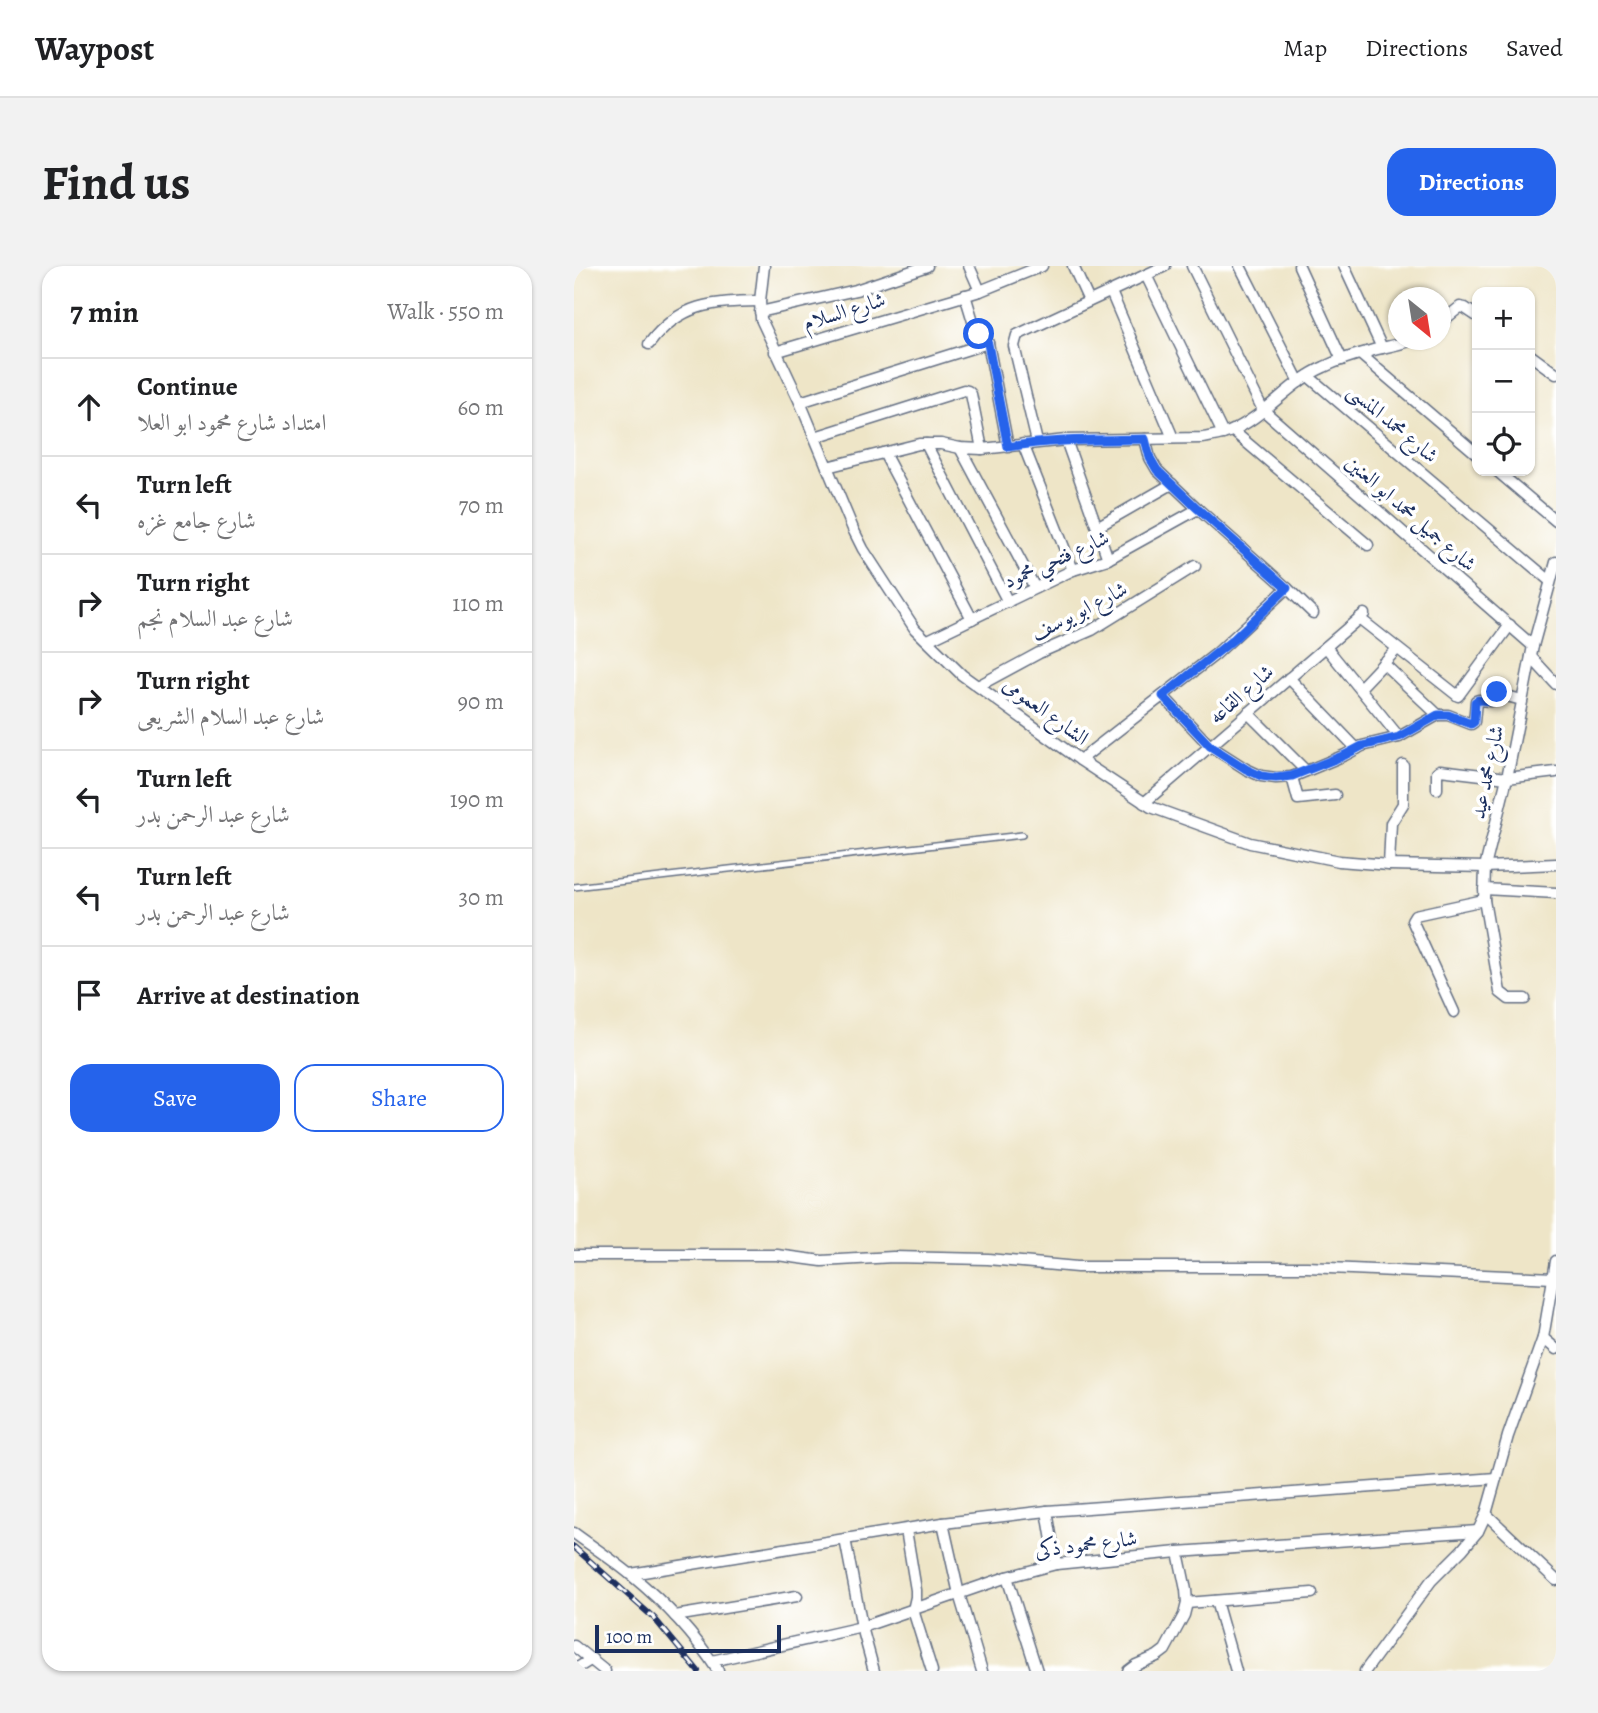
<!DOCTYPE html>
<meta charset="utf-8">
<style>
body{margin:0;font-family:Alegreya,Amiri,serif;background:#f2f2f2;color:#202124}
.controls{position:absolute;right:21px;top:21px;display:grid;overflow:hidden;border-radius:14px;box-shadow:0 2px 5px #0004}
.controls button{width:63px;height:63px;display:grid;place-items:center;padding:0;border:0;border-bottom:2px solid #e0e0e0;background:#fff;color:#202124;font:35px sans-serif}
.compass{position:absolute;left:814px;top:21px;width:63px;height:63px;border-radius:50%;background:#fff;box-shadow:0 2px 5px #0004;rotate:150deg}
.scale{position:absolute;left:21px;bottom:18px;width:186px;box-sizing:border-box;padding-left:7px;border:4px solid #1b2f5e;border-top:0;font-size:19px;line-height:24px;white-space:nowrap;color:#1b2f5e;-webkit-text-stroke:5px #fff;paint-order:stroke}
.stop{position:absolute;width:21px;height:21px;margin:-16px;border:5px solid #2563eb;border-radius:50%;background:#fff}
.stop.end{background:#2563eb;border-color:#fff;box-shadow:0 2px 7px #0008}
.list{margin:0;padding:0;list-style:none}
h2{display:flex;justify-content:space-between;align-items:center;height:91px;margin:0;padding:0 28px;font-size:30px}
h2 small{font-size:23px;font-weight:400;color:#757577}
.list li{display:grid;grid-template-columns:46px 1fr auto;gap:21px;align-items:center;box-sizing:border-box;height:98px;padding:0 28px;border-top:2px solid #e0e0e0}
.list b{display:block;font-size:26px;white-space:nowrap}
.list p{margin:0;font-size:23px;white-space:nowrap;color:#757577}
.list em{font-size:23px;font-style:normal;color:#757577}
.actions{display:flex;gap:14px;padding:21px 28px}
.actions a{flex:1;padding:16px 0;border:2px solid #2563eb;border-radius:21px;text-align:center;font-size:24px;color:#2563eb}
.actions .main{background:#2563eb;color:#fff}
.icon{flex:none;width:38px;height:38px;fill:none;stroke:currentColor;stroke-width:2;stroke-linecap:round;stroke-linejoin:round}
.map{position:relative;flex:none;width:982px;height:1405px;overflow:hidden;border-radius:21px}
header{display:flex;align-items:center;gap:42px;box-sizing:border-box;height:98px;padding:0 35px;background:#fff;border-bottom:2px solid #e0e0e0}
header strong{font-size:33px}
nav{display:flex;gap:38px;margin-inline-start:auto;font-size:24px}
.intro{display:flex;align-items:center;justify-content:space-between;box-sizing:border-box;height:168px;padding:0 42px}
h1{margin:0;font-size:49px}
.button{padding:18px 32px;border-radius:21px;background:#2563eb;color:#fff;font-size:24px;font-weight:700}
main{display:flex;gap:42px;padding:0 42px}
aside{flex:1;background:#fff;border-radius:21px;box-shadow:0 2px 5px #0004}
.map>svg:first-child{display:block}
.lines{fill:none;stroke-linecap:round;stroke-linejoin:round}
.lane-casing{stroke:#656f83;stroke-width:8}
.street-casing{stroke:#656f83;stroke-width:13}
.lane{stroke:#fff;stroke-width:5}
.street{stroke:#fff;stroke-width:10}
.rail-casing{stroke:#1b2f5e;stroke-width:6}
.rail{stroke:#fff;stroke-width:3.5;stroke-dasharray:10;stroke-linecap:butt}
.route{stroke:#2563eb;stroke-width:9}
.labels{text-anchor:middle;stroke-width:7;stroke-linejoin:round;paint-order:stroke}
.street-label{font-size:21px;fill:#1b2f5e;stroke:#fff}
</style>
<header>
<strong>Waypost</strong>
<nav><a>Map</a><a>Directions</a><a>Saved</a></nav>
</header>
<div class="intro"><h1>Find us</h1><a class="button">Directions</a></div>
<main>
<aside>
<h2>7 min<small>Walk · 550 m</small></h2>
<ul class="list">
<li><svg class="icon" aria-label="ahead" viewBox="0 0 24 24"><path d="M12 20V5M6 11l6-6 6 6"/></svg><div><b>Continue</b><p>امتداد شارع محمود ابو العلا</p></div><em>60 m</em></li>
<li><svg class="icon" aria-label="left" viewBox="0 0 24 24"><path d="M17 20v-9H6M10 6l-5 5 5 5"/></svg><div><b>Turn left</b><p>شارع جامع غزه</p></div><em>70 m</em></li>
<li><svg class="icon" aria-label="right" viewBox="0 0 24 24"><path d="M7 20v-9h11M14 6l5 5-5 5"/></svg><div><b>Turn right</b><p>شارع عبد السلام نجم</p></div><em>110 m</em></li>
<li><svg class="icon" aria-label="right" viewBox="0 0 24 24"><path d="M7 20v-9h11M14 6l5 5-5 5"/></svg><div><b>Turn right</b><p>شارع عبد السلام الشريعى</p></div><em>90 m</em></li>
<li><svg class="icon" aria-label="left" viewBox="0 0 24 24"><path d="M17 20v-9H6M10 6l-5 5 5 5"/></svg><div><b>Turn left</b><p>شارع عبد الرحمن بدر</p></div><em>190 m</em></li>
<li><svg class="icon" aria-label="left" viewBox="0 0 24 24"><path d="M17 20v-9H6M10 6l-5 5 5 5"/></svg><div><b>Turn left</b><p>شارع عبد الرحمن بدر</p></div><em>30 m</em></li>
<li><svg class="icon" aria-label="arrive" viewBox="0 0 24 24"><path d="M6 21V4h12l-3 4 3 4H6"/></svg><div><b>Arrive at destination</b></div></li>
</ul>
<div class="actions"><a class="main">Save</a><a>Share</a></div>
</aside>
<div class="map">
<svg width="982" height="1405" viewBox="0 0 982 1405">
<rect width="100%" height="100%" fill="#fff"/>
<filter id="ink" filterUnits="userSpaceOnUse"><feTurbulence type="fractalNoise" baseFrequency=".0143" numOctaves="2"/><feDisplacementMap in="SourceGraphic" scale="14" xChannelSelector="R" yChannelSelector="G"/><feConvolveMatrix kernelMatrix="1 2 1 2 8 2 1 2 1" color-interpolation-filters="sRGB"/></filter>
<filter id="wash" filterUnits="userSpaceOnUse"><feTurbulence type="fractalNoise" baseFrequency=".00686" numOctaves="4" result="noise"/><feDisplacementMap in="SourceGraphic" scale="28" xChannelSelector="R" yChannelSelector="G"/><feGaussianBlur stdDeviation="1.57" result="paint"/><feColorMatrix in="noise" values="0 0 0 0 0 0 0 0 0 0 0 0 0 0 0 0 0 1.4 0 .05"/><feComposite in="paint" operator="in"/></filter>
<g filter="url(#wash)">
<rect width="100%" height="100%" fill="#eee5c7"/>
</g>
<g filter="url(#ink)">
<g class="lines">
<g class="lane-casing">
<polyline id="lane" points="0,621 448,569"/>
</g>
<g class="street-casing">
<g id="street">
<polyline points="190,0 186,35 187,53 226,136 279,263 289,283 341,363 388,409 506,494 577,541 676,577 765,595 815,599 911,601 982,598"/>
<polyline points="395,0 406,25"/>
<polyline points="499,0 515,35"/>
<polyline points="618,0 689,144 959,380"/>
<polyline points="666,0 725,116"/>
<polyline points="725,0 768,94"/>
<polyline points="770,0 808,82"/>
<polyline points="572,9 649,168"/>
<polyline points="537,26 599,172"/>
<polyline points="391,29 402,65 412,74 414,77 434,181"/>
<polyline points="186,46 282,24 353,0"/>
<polyline points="866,57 886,41 891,42 903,50"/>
<path d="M75,78C106,37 138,36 186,35"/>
<polyline points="201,86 406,25 468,0"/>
<polyline points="786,88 903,188"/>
<polyline points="956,89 982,108"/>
<polyline points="734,110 976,315"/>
<polyline points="226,136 414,77"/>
<polyline points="659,165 794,279"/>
<polyline points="241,171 390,124 394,125 397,128 408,183"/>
<polyline points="571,173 576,192 583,204 624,243 713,322 739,347"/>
<polyline points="492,174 534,293"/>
<polyline points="463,176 440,80 443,69 591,0"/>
<polyline points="352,178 434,336"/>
<polyline points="449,178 499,304"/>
<polyline points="386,182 461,322"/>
<polyline points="310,187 398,353"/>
<path d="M253,201L345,178H367L386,182L408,183L492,174L629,172C638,170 647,169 655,166C691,151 715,116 750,101C764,94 781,89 796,85C810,81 825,79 838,74"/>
<polyline points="923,205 982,255"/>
<polyline points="523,261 598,218"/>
<polyline points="785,352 884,430 936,359"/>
<polyline points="354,374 499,304 534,293 624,243"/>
<polyline points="752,381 825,471"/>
<polyline points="957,391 982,418"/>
<polyline points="809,397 864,449"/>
<polyline points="715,412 783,483"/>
<polyline points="404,420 465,387 518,364 621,300"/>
<polyline points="786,422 823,383"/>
<polyline points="589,430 636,480 672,503 687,510 702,512 718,511 771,489 788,480 825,471 864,449 874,449 897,458 900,456 902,435 905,434 916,435 921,427 948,434"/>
<polyline points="674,447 732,505"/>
<polyline points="506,494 642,388 713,322"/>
<polyline points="718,511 724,533 761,529"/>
<polyline points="863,523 863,506 866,504 933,512 982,506"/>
<polyline points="570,537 790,348"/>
<polyline points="815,599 817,557 829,538 829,499"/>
<polyline points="910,623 982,627"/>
<polyline points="951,733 935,733 926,726 910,634 911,601 933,512 959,380 982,296"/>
<polyline points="880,746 838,654 841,649 910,634"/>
<polyline points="0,989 203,989 248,995 319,991 414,993 503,1001 733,1001 979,1012"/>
<polyline points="969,1072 982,1083"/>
<polyline points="473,1245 482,1298"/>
<polyline points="912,1248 982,1314"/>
<polyline points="369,1257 385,1328 408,1405"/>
<polyline points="332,1264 342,1324 342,1331 339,1344 358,1405"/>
<path d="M0,1267C19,1281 39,1294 57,1309C90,1336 121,1369 144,1405"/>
<polyline points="271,1273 288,1361 300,1405"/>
<polyline points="57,1308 369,1257 473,1245 922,1212"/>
<polyline points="433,1311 463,1405"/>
<polyline points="642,1335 662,1405"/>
<polyline points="613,1337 738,1327"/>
<polyline points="101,1350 223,1330"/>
<polyline points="0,1380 31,1405"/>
<polyline points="138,1395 288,1361 433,1311 482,1298 604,1286 904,1265"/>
<polyline points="0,1404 18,1393"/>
<polyline points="554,1405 562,1399 583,1390 591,1384 610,1349 613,1337 612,1324 604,1286"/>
<polyline points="791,1405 857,1315 888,1284 904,1265 912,1248 934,1170 969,1072 982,995"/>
</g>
</g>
<use href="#lane" class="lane"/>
<use href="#street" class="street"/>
<g class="rail-casing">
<polyline id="rail" points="0,1281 80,1352 124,1405"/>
</g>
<use href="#rail" class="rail"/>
</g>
</g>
<g class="lines" filter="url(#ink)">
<path class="route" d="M405,68L410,71L414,78L434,181C479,173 525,174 571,173L576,192L583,204L624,243L713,322L660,373L589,430L636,480L672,503L687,510L702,512L718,510L771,489L788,480L825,471L864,449H874L897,458L900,456L901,436L904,434L916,435L920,428L923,426"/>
</g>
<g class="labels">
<g class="street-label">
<text transform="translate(270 45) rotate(-17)" y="7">شارع السلام</text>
<text transform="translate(819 157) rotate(40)" y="7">شارع محمد المنسى</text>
<text transform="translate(837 247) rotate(41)" y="7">شارع جميل محمد ابو العنين</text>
<text transform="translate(482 293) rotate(-24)" y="7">شارع فتحي محمود</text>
<text transform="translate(505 345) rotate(-27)" y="7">شارع ابو يوسف</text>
<text transform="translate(667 428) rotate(-41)" y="7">شارع القاعه</text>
<text transform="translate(472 445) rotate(36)" y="7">الشارع العمومى</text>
<text transform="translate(913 506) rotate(-78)" y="7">شارع محمد عيد</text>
<text transform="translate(512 1278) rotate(-7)" y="7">شارع محمود ذكى</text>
</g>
</g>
</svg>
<div class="controls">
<button>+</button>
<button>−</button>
<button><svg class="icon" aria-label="locate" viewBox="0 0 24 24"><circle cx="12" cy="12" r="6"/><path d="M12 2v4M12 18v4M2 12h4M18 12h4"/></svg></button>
</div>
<svg class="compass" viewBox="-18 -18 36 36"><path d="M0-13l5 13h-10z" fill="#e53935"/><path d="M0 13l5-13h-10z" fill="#757577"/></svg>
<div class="scale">100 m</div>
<div class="stop" style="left:405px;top:68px"></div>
<div class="stop end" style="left:923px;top:426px"></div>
</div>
</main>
